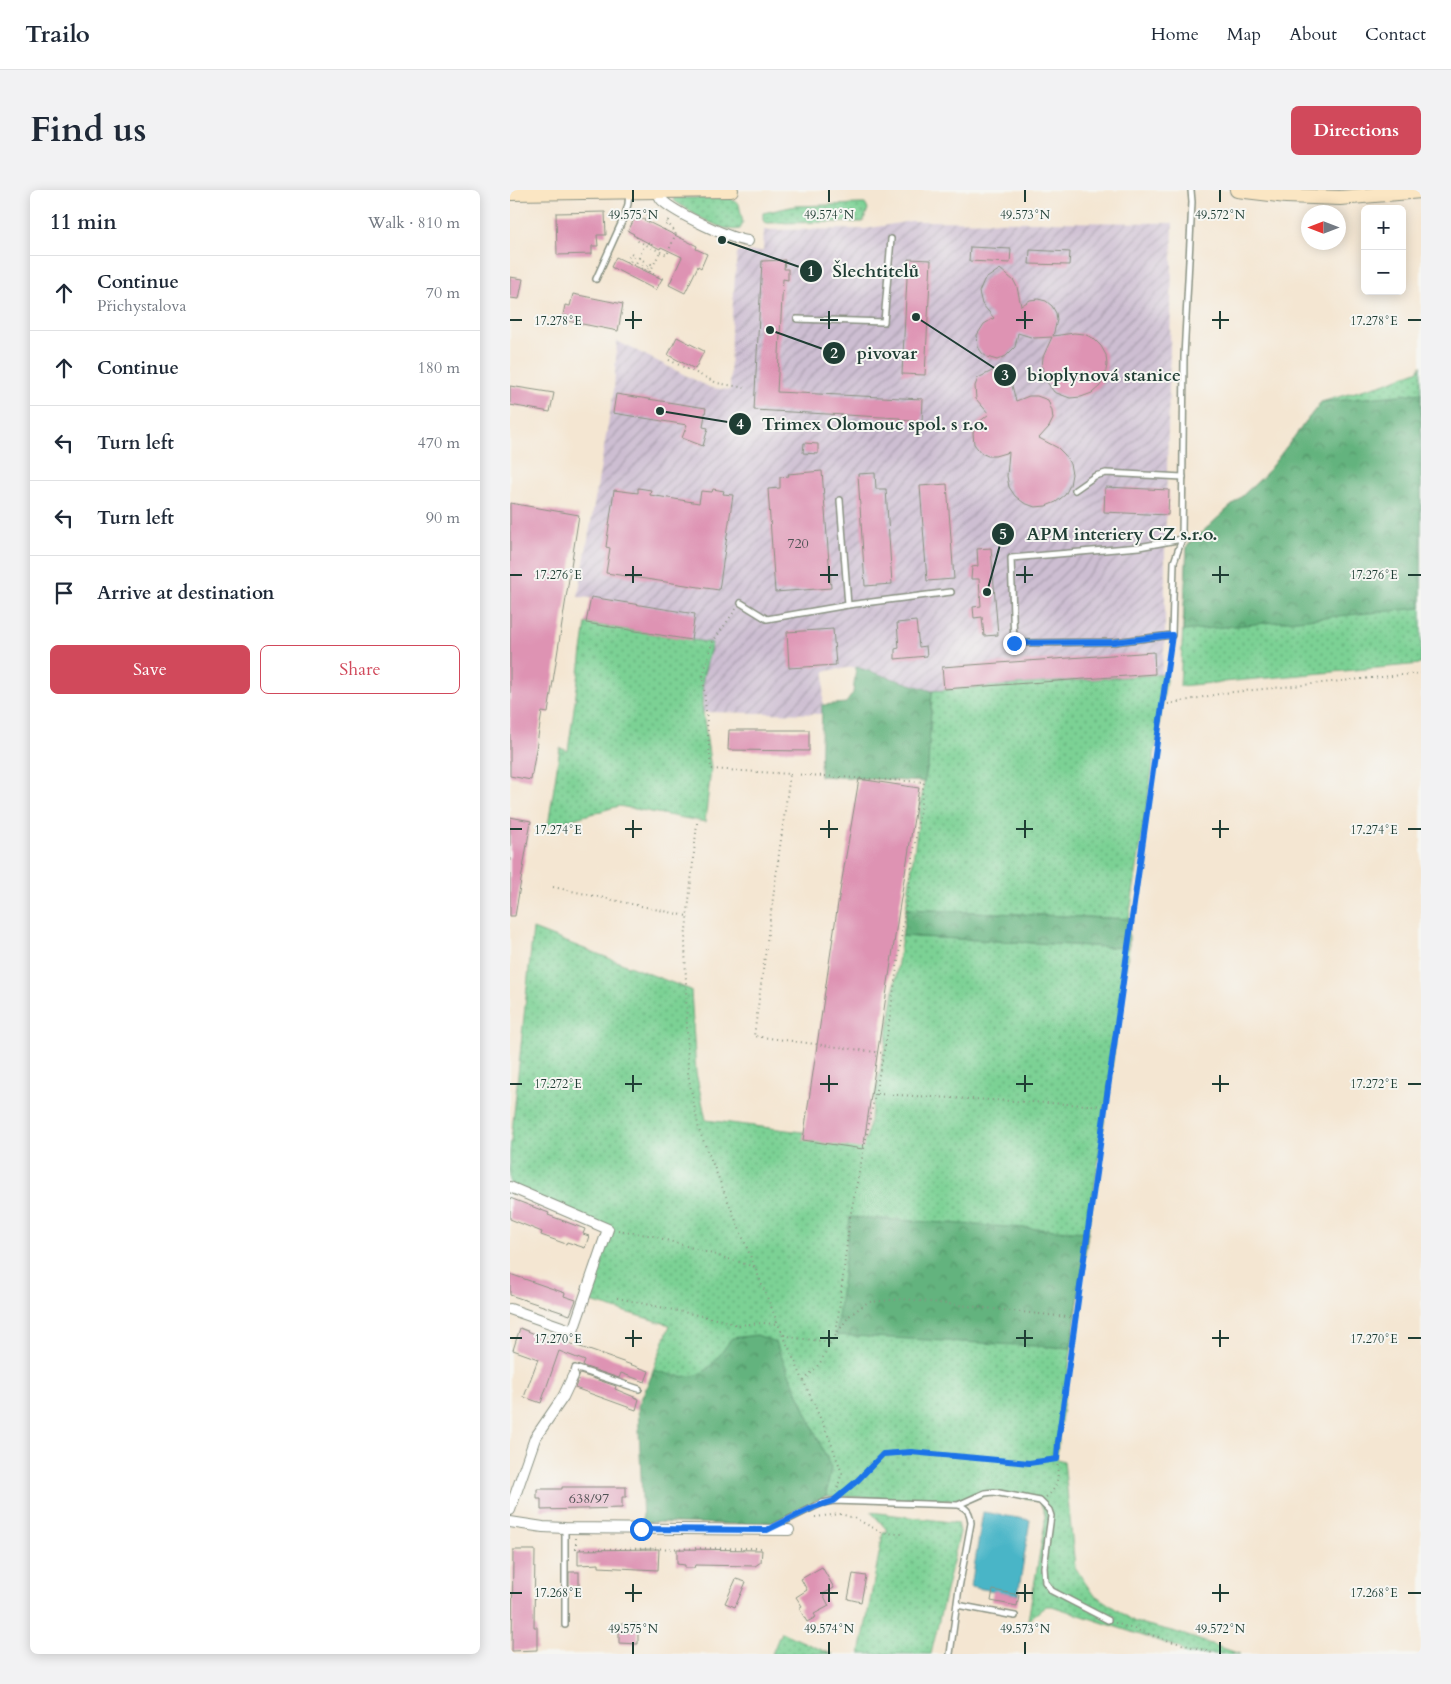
<!DOCTYPE html>
<meta charset="utf-8">
<style>
body{margin:0;font-family:Cardo,serif;background:#f2f2f3;color:#1f2937}
.controls{position:absolute;right:15px;top:15px;display:grid;overflow:hidden;border-radius:8px;box-shadow:0 2px 12px #0003}
.controls button{width:45px;height:45px;display:grid;place-items:center;padding:0;border:0;border-bottom:1px solid #e0e1e3;background:#fff;color:#1f2937;font:25px sans-serif}
.compass{position:absolute;left:791px;top:15px;width:45px;height:45px;border-radius:50%;background:#fff;box-shadow:0 2px 12px #0003;rotate:270deg}
.stop{position:absolute;width:15px;height:15px;margin:-11px;border:4px solid #1a73e8;border-radius:50%;background:#fff}
.stop.end{background:#1a73e8;border-color:#fff;box-shadow:0 1px 5px #0008}
.list{margin:0;padding:0;list-style:none}
h2{display:flex;justify-content:space-between;align-items:center;height:65px;margin:0;padding:0 20px;font-size:21px}
h2 small{font-size:16px;font-weight:400;color:#747a83}
.list li{display:grid;grid-template-columns:32px 1fr auto;gap:15px;align-items:center;box-sizing:border-box;height:75px;padding:0 20px;border-top:1px solid #e0e1e3}
.list b{display:block;font-size:19px;white-space:nowrap}
.list p{margin:0;font-size:16px;white-space:nowrap;color:#747a83}
.list em{font-size:16px;font-style:normal;color:#747a83}
.actions{display:flex;gap:10px;padding:15px 20px}
.actions a{flex:1;padding:11px 0;border:1px solid #d1495b;border-radius:8px;text-align:center;font-size:18px;color:#d1495b}
.actions .main{background:#d1495b;color:#fff}
.icon{flex:none;width:28px;height:28px;fill:none;stroke:currentColor;stroke-width:2;stroke-linecap:round;stroke-linejoin:round}
.map{position:relative;flex:none;width:911px;height:1464px;overflow:hidden;border-radius:8px}
header{display:flex;align-items:center;gap:30px;box-sizing:border-box;height:70px;padding:0 25px;background:#fff;border-bottom:1px solid #e0e1e3}
header strong{font-size:24px}
nav{display:flex;gap:28px;margin-inline-start:auto;font-size:18px}
.intro{display:flex;align-items:center;justify-content:space-between;box-sizing:border-box;height:120px;padding:0 30px}
h1{margin:0;font-size:35px}
.button{padding:12px 22px;border-radius:8px;background:#d1495b;color:#fff;font-size:18px;font-weight:700}
main{display:flex;gap:30px;padding:0 30px}
aside{flex:1;background:#fff;border-radius:8px;box-shadow:0 2px 12px #0003}
.map>svg:first-child{display:block}
.industrial{fill:url(#industrial-furrows)}
.green{fill:url(#green-dots);stroke:#4d8764}
.forest{fill:url(#forest-crowns);stroke:#427859}
.water{fill:#4ab5c7;stroke:#34797e}
.building{fill:#de93b3}
.lines{fill:none;stroke-linecap:round;stroke-linejoin:round}
.lane-casing{stroke:#8a9283;stroke-width:8}
.street-casing{stroke:#8a9283;stroke-width:12}
.secondary-casing{stroke:#8a9283;stroke-width:16}
.path{stroke:#8a9283;stroke-width:2;stroke-dasharray:1 4;stroke-linecap:butt}
.lane{stroke:#fff;stroke-width:5}
.street{stroke:#fff;stroke-width:10}
.secondary{stroke:#fbe6c3;stroke-width:14}
.route{stroke:#1a73e8;stroke-width:6}
.ticks{fill:none;stroke:#1f3d34;stroke-width:2}
.labels{text-anchor:middle;stroke-width:4;stroke-linejoin:round;paint-order:stroke}
.number-label{font-size:14px;fill:#4f5254}
.ticks-label{font-size:12px;text-anchor:middle;fill:#1f3d34;stroke:#f6f6f2;stroke-width:4;stroke-linejoin:round;paint-order:stroke}
.leader{fill:none;stroke:#1f3d34;stroke-width:2}
.callout-dot{fill:#1f3d34;stroke:#f6f6f2;stroke-width:2}
.mark-label{font-size:15px;text-anchor:middle;font-weight:bold;fill:#fff}
.callout-label{font-size:18px;text-anchor:middle;font-weight:bold;fill:#1f3d34;stroke:#f6f6f2;stroke-width:4;stroke-linejoin:round;paint-order:stroke}
</style>
<header>
<strong>Trailo</strong>
<nav><a>Home</a><a>Map</a><a>About</a><a>Contact</a></nav>
</header>
<div class="intro"><h1>Find us</h1><a class="button">Directions</a></div>
<main>
<aside>
<h2>11 min<small>Walk · 810 m</small></h2>
<ul class="list">
<li><svg class="icon" aria-label="ahead" viewBox="0 0 24 24"><path d="M12 20V5M6 11l6-6 6 6"/></svg><div><b>Continue</b><p>Přichystalova</p></div><em>70 m</em></li>
<li><svg class="icon" aria-label="ahead" viewBox="0 0 24 24"><path d="M12 20V5M6 11l6-6 6 6"/></svg><div><b>Continue</b></div><em>180 m</em></li>
<li><svg class="icon" aria-label="left" viewBox="0 0 24 24"><path d="M17 20v-9H6M10 6l-5 5 5 5"/></svg><div><b>Turn left</b></div><em>470 m</em></li>
<li><svg class="icon" aria-label="left" viewBox="0 0 24 24"><path d="M17 20v-9H6M10 6l-5 5 5 5"/></svg><div><b>Turn left</b></div><em>90 m</em></li>
<li><svg class="icon" aria-label="arrive" viewBox="0 0 24 24"><path d="M6 21V4h12l-3 4 3 4H6"/></svg><div><b>Arrive at destination</b></div></li>
</ul>
<div class="actions"><a class="main">Save</a><a>Share</a></div>
</aside>
<div class="map">
<svg width="911" height="1464" viewBox="0 0 911 1464">
<defs>
<pattern id="industrial-furrows" width="10" height="10" patternUnits="userSpaceOnUse" patternTransform="scale(1.25)"><rect width="10" height="10" fill="#cdbed2"/><path d="M-1 1l2-2M0 10L10 0M9 11l2-2" fill="none" stroke="#a69cab"/></pattern>
<pattern id="green-dots" width="8" height="8" patternUnits="userSpaceOnUse" patternTransform="scale(1.25)"><rect width="8" height="8" fill="#7bd194"/><path d="M2 2h.1M6 6h.1" fill="none" stroke="#64ab7a" stroke-width="1.8" stroke-linecap="round"/></pattern>
<pattern id="forest-crowns" width="20" height="18" patternUnits="userSpaceOnUse" patternTransform="scale(1.25)"><rect width="20" height="18" fill="#64b37e"/><path d="M2 6a3 3 0 1 1 6 0M12 15a3 3 0 1 1 6 0" fill="none" stroke="#529368"/></pattern>
</defs>
<rect width="100%" height="100%" fill="#f6f6f2"/>
<filter id="ink" filterUnits="userSpaceOnUse"><feTurbulence type="fractalNoise" baseFrequency=".02" numOctaves="2"/><feDisplacementMap in="SourceGraphic" scale="10" xChannelSelector="R" yChannelSelector="G"/><feConvolveMatrix kernelMatrix="1 2 1 2 8 2 1 2 1" color-interpolation-filters="sRGB"/></filter>
<filter id="wash" filterUnits="userSpaceOnUse"><feTurbulence type="fractalNoise" baseFrequency=".0096" numOctaves="4" result="noise"/><feDisplacementMap in="SourceGraphic" scale="20" xChannelSelector="R" yChannelSelector="G"/><feGaussianBlur stdDeviation="1.12" result="paint"/><feColorMatrix in="noise" values="0 0 0 0 0 0 0 0 0 0 0 0 0 0 0 0 0 1.4 0 .05"/><feComposite in="paint" operator="in"/></filter>
<g filter="url(#wash)">
<rect width="100%" height="100%" fill="#f4e6d2"/>
<polygon class="industrial" points="401,31 663,33 655,365 655,452 651,484 422,501 345,477 315,481 312,524 193,522 193,487 202,453 76,433 81,408 68,407 104,200 107,151 201,198 220,200 221,137 227,62 253,61 254,40 355,39"/>
<g class="green">
<path d="M164,8H220L229,14L233,33L230,39C213,44 177,20 163,10Z"/>
<polygon points="350,14 355,14 358,19 353,32 255,33 253,30 253,23 285,16"/>
<polygon points="911,175 911,474 670,496 677,356 754,286 811,212 873,194 909,180"/>
<polygon points="76,433 202,453 193,487 192,515 201,579 195,632 109,616 38,636 50,558 58,561"/>
<polygon points="657,484 619,729 396,719 414,592 418,575 422,501"/>
<polygon points="23,739 181,800 186,883 196,930 356,950 377,846 392,746 619,758 548,1252 547,1269 554,1271 565,1377 582,1403 625,1432 666,1442 730,1464 675,1464 670,1458 542,1416 536,1416 518,1430 535,1333 535,1325 530,1311 484,1302 458,1311 316,1306 259,1335 133,1332 142,1183 160,1135 74,1110 98,1039 0,997 0,962"/>
<polygon points="361,1322 448,1333 450,1342 421,1464 350,1464 373,1343 379,1342"/>
<polygon points="271,1442 321,1464 323,1464 262,1464"/>
</g>
<g class="forest">
<polygon points="911,203 911,418 673,441 677,356 754,286 811,212"/>
<polygon points="346,477 422,501 418,575 414,592 310,586 312,515 336,513 343,503"/>
<polygon points="396,719 619,729 619,758 392,746"/>
<polygon points="340,1027 578,1042 561,1158 326,1145"/>
<path d="M247,1145L265,1152L321,1278L316,1306L259,1335L133,1332L128,1216L144,1180C161,1185 182,1192 197,1179C206,1172 215,1157 222,1148Z"/>
</g>
<polygon class="water" points="473,1322 520,1330 508,1405 461,1397"/>
<g id="blocks">
<g class="building">
<polygon points="95,22 96,45 87,45 88,56 82,56 82,64 47,65 46,23"/>
<polygon points="126,26 187,56 186,59 197,64 191,78 188,76 175,103 159,95 172,67 151,57 150,59 123,45 124,44 118,41"/>
<polygon points="460,57 501,59 500,73 459,71"/>
<polygon points="520,60 560,62 559,75 519,74"/>
<polygon points="106,67 152,89 146,100 101,77"/>
<polygon points="398,69 421,70 415,185 392,184"/>
<polygon points="275,70 274,79 278,79 278,90 273,89 267,202 413,209 412,232 390,230 390,228 244,220 252,71"/>
<polygon points="490,79 504,91 507,97 511,116 520,110 528,109 536,111 542,116 546,123 547,130 543,146 564,143 574,144 583,148 591,156 596,165 597,175 595,186 590,196 582,203 571,207 560,208 544,202 534,188 532,177 533,167 542,147 524,148 508,143 505,157 496,166 487,170 477,167 472,163 468,157 467,145 474,134 484,128 472,114 469,102 474,90"/>
<polygon points="0,87 13,89 9,109 0,108"/>
<polygon points="63,104 113,114 108,141 57,131 58,126 53,125 55,115 60,116"/>
<polygon points="167,147 194,161 185,179 158,165"/>
<polygon points="484,180 500,188 506,211 519,206 527,206 538,210 542,221 543,229 539,237 529,248 548,258 555,265 560,274 562,284 560,295 555,305 546,312 536,316 525,317 514,313 505,306 499,297 497,286 499,262 485,266 478,266 471,263 464,254 463,243 465,238 468,233 479,224 466,209 465,196 468,188"/>
<polygon points="0,196 44,203 40,222 0,215"/>
<polygon points="106,204 196,218 193,237 198,238 193,256 172,248 177,235 103,223"/>
<polygon points="294,253 308,254 308,264 293,263"/>
<polygon points="312,281 321,398 265,402 258,299 270,298 270,287 279,286 278,284"/>
<polygon points="365,283 366,299 376,299 382,394 355,396 348,284"/>
<polygon points="437,294 444,389 417,391 410,296"/>
<polygon points="595,297 659,300 658,325 594,322"/>
<polygon points="128,298 141,300 140,305 189,313 191,301 202,302 203,299 214,301 213,304 223,305 209,400 96,383 100,358 96,357 104,300 128,303"/>
<polygon points="0,313 69,325 38,523 32,522 21,590 0,586"/>
<polygon points="481,358 488,445 474,446 472,427 464,428 463,417 471,416 469,389 461,389 462,377 468,376 467,359"/>
<polygon points="81,407 185,424 181,450 76,433"/>
<polygon points="406,431 409,457 416,456 417,466 385,469 385,459 389,458 387,433"/>
<polygon points="323,439 326,475 279,478 277,442"/>
<polygon points="644,462 645,484 434,499 432,477"/>
<polygon points="219,540 299,540 299,561 218,560"/>
<polygon points="349,589 409,598 389,720 353,959 293,950 328,713"/>
<polygon points="0,627 21,631 5,726 0,726"/>
<polygon points="0,1008 39,1023 38,1025 75,1039 73,1044 79,1046 75,1058 57,1052 56,1054 31,1045 32,1042 0,1029"/>
<polygon points="0,1084 55,1103 54,1106 66,1110 60,1125 0,1105"/>
<polygon points="10,1138 35,1148 36,1145 139,1181 135,1192 111,1183 109,1188 73,1176 75,1171 49,1161 31,1213 14,1207 28,1169 3,1160"/>
<polygon points="70,1184 106,1196 105,1199 129,1209 126,1220 65,1198"/>
<polygon points="52,1297 116,1297 116,1307 112,1307 112,1318 31,1320 31,1309 27,1309 27,1299 52,1299"/>
<polygon points="149,1359 148,1380 89,1377 89,1374 68,1375 68,1360"/>
<polygon points="167,1359 252,1360 251,1372 245,1376 185,1375 184,1378 175,1378 175,1375 167,1374"/>
<polygon points="3,1360 25,1360 24,1437 27,1437 27,1460 2,1461"/>
<polygon points="312,1377 324,1398 313,1404 319,1416 304,1424 306,1427 297,1432 289,1418 292,1416 286,1407 297,1400 291,1389"/>
<rect x="59" y="1382" width="10" height="14"/>
<polygon points="343,1384 356,1386 351,1412 338,1409"/>
<polygon points="226,1389 236,1392 225,1417 215,1413"/>
<polygon points="483,1400 509,1405 507,1416 481,1411"/>
<polygon points="109,1434 128,1434 128,1454 109,1453"/>
</g>
</g>
</g>
<g filter="url(#ink)">
<use href="#blocks" fill-opacity="0" stroke="#8a9283" stroke-width="1"/>
<g class="lines">
<g class="lane-casing">
<g id="lane">
<polyline points="86,89 115,25 118,14 119,3"/>
<polyline points="287,129 374,132 381,49"/>
<polyline points="565,300 585,286 596,283 673,287"/>
<polyline points="672,349 629,357 501,368 504,453 604,452 662,445 664,372 672,349 674,167 682,12 681,0"/>
<polyline points="231,413 257,429 338,415 330,310"/>
<polyline points="338,415 441,402"/>
<polyline points="63,1186 65,1178 129,1199"/>
<polyline points="261,1338 312,1313 323,1311 448,1315 475,1303 484,1302 530,1311 539,1320 541,1326 534,1377 535,1392 542,1401 598,1430"/>
<polyline points="447,1415 505,1426"/>
<polyline points="55,1435 55,1338"/>
<path d="M440,1464L449,1398L461,1333C460,1323 458,1319 449,1315"/>
</g>
</g>
<g class="street-casing">
<g id="street">
<path d="M148,2C149,6 150,9 154,12C168,24 220,49 238,51"/>
<polyline points="0,997 98,1039 63,1141 0,1119"/>
<polyline points="0,1320 25,1248 53,1207 63,1186"/>
<polyline points="0,1332 33,1337 55,1338 279,1340"/>
</g>
</g>
<g class="secondary-casing">
<g id="secondary">
<polyline points="727,0 776,6 830,8 911,1"/>
<polyline points="0,3 221,0"/>
</g>
</g>
<g class="path">
<polyline points="135,30 141,18"/>
<polyline points="154,40 159,28"/>
<polyline points="127,47 126,50 157,65 166,43 157,32"/>
<polyline points="129,68 135,54"/>
<polyline points="117,72 121,63 124,65 120,72 125,75 129,68 134,71 131,78 137,81"/>
<polyline points="135,80 139,73 141,74 137,81 154,89"/>
<polyline points="140,82 150,62"/>
<polyline points="159,170 207,193 236,198"/>
<polyline points="226,419 202,453 193,487 201,579 280,584 244,846 373,863"/>
<polyline points="653,515 714,503 911,483"/>
<polyline points="280,584 414,592 377,846 340,1027 326,1145"/>
<polyline points="187,633 175,750 178,884 189,940 268,1134 320,1250 332,1283 326,1302"/>
<polyline points="43,697 177,726"/>
<polyline points="367,904 596,916"/>
<polyline points="108,1040 143,1046 245,1077"/>
<polyline points="107,1108 206,1129 228,1135 252,1133 268,1134"/>
<polyline points="274,1145 285,1148 321,1152"/>
<polyline points="294,1191 310,1173 321,1152 339,1126 358,1112 393,1109 566,1128"/>
<polyline points="332,1303 348,1291 373,1264 401,1263 519,1273 547,1269 548,1252 661,453"/>
<path d="M536,1307C550,1297 548,1284 547,1269"/>
<polyline points="305,1327 331,1324 344,1328 373,1343 393,1344"/>
<polyline points="66,1348 66,1359 252,1358"/>
<polyline points="605,1433 660,1451 694,1460 705,1464"/>
</g>
<use href="#lane" class="lane"/>
<use href="#street" class="street"/>
<use href="#secondary" class="secondary"/>
</g>
</g>
<g class="lines" filter="url(#ink)">
<polyline class="route" points="131,1339 257,1340 304,1317 323,1311 348,1290 373,1264 401,1262 519,1273 547,1269 548,1252 662,445 604,452 504,453"/>
</g>
<path class="ticks" d="M123,0V12M319,0V12M515,0V12M710,0V12M123,121V139M319,121V139M515,121V139M710,121V139M0,130H12M115,130H132M310,130H328M506,130H523M702,130H719M898,130H911M123,376V393M319,376V393M515,376V393M710,376V393M0,385H12M115,385H132M310,385H328M506,385H523M702,385H719M898,385H911M123,630V648M319,630V648M515,630V648M710,630V648M0,639H12M115,639H132M310,639H328M506,639H523M702,639H719M898,639H911M123,885V902M319,885V902M515,885V902M710,885V902M0,894H12M115,894H132M310,894H328M506,894H523M702,894H719M898,894H911M123,1140V1157M319,1140V1157M515,1140V1157M710,1140V1157M0,1148H12M115,1148H132M310,1148H328M506,1148H523M702,1148H719M898,1148H911M123,1394V1412M319,1394V1412M515,1394V1412M710,1394V1412M0,1403H12M115,1403H132M310,1403H328M506,1403H523M702,1403H719M898,1403H911M123,1452V1464M319,1452V1464M515,1452V1464M710,1452V1464"/>
<g class="labels">
<g class="number-label">
<text x="288" y="358">720</text>
<text x="79" y="1313">638/97</text>
</g>
</g>
<g class="ticks-label">
<text x="123" y="29">49.575°N</text>
<text x="319" y="29">49.574°N</text>
<text x="515" y="29">49.573°N</text>
<text x="710" y="29">49.572°N</text>
<text x="864" y="135">17.278°E</text>
<text x="48" y="135">17.278°E</text>
<text x="864" y="389">17.276°E</text>
<text x="48" y="389">17.276°E</text>
<text x="864" y="644">17.274°E</text>
<text x="48" y="644">17.274°E</text>
<text x="864" y="898">17.272°E</text>
<text x="48" y="898">17.272°E</text>
<text x="864" y="1153">17.270°E</text>
<text x="48" y="1153">17.270°E</text>
<text x="864" y="1407">17.268°E</text>
<text x="48" y="1407">17.268°E</text>
<text x="123" y="1443">49.575°N</text>
<text x="319" y="1443">49.574°N</text>
<text x="515" y="1443">49.573°N</text>
<text x="710" y="1443">49.572°N</text>
</g>
<path class="leader" d="M212 50L301 81M260 140L324 163M406 127L495 185M150 221L230 234M477 402L493 344"/>
<g class="callout-dot">
<circle cx="212" cy="50" r="5"/>
<circle cx="260" cy="140" r="5"/>
<circle cx="406" cy="127" r="5"/>
<circle cx="150" cy="221" r="5"/>
<circle cx="477" cy="402" r="5"/>
<circle cx="301" cy="81" r="12"/>
<circle cx="324" cy="163" r="12"/>
<circle cx="495" cy="185" r="12"/>
<circle cx="230" cy="234" r="12"/>
<circle cx="493" cy="344" r="12"/>
</g>
<g class="mark-label">
<text x="301" y="86">1</text>
<text x="324" y="168">2</text>
<text x="495" y="190">3</text>
<text x="230" y="239">4</text>
<text x="493" y="349">5</text>
</g>
<g class="callout-label">
<text x="366" y="87">Šlechtitelů</text>
<text x="377" y="169">pivovar</text>
<text x="594" y="191">bioplynová stanice</text>
<text x="365" y="240">Trimex Olomouc spol. s r.o.</text>
<text x="612" y="350">APM interiery CZ s.r.o.</text>
</g>
</svg>
<div class="controls">
<button>+</button>
<button>−</button>
</div>
<svg class="compass" viewBox="-18 -18 36 36"><path d="M0-13l5 13h-10z" fill="#e53935"/><path d="M0 13l5-13h-10z" fill="#747a83"/></svg>
<div class="stop" style="left:131px;top:1339px"></div>
<div class="stop end" style="left:504px;top:453px"></div>
</div>
</main>
